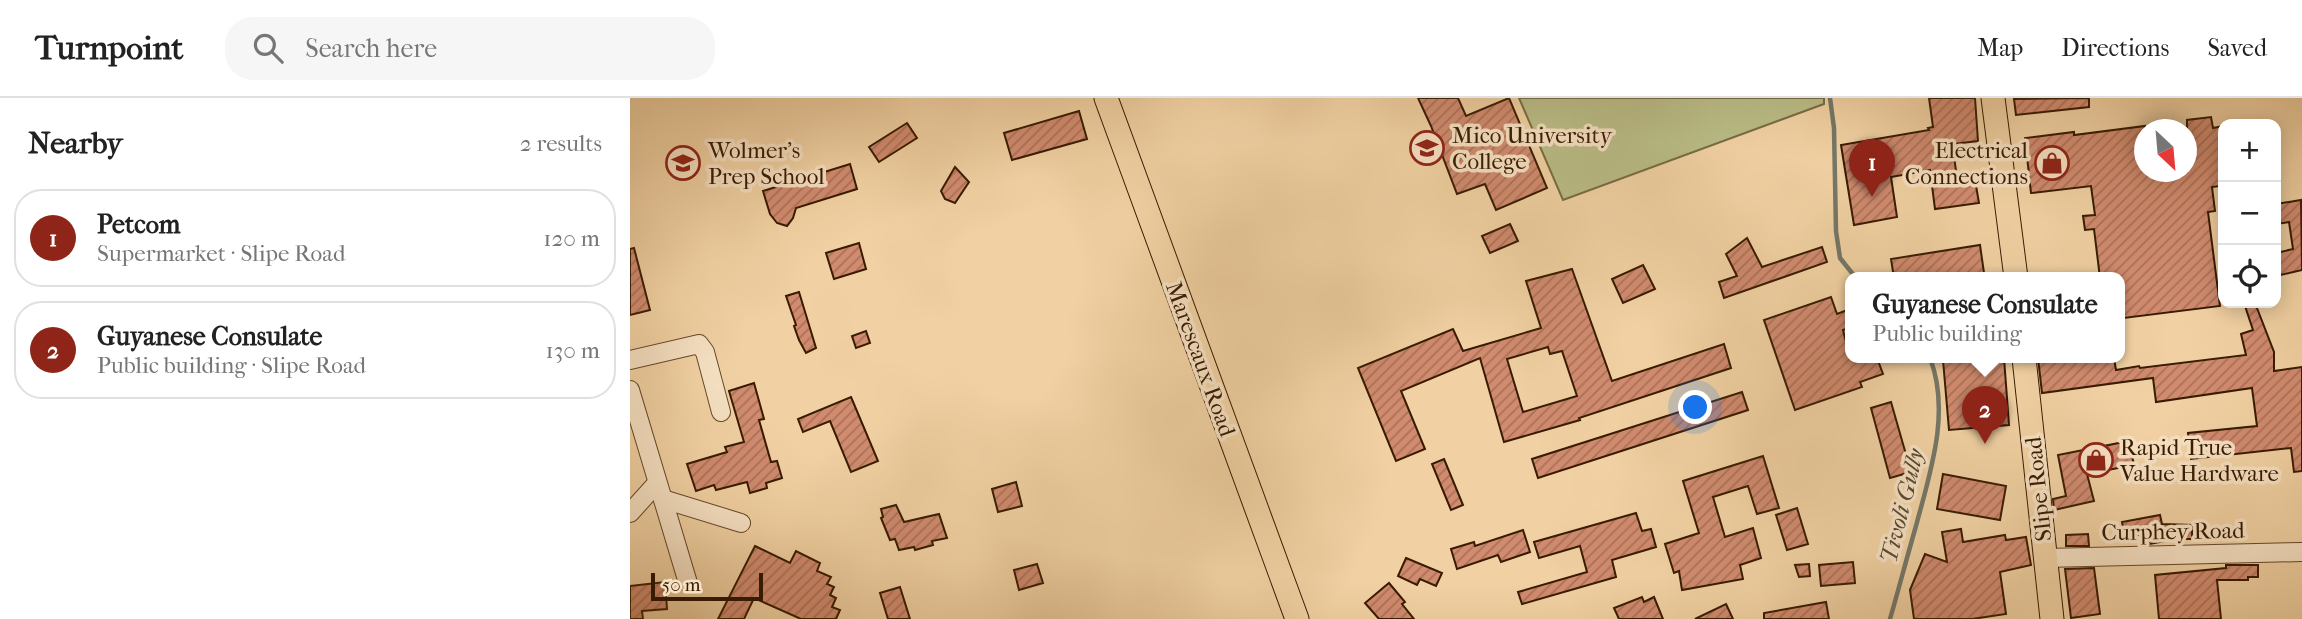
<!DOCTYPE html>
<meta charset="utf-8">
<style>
body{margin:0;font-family:"IM FELL French Canon",serif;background:#f6f6f6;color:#222}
.controls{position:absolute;right:21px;top:21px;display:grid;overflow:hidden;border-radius:14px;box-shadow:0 4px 18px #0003}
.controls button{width:63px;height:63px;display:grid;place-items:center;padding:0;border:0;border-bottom:2px solid #e0e0e0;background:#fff;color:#222;font:35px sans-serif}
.compass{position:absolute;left:1504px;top:21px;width:63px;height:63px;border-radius:50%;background:#fff;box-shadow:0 4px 18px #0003;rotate:154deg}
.scale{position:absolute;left:21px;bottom:18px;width:112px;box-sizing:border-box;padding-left:7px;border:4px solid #381b01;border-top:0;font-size:19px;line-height:24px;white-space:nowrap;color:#381b01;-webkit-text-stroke:5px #f6e1c3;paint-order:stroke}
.you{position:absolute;left:1066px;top:310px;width:24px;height:24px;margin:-18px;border:5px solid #fff;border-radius:50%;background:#1a73e8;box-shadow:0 0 0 10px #1a73e833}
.badge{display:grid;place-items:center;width:46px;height:46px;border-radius:50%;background:#8f2418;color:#fff;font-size:23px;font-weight:700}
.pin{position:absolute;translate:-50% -58px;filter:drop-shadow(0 2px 4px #0008)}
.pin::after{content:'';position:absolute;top:37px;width:24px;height:21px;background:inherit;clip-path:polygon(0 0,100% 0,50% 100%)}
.popup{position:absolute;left:1215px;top:174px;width:280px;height:91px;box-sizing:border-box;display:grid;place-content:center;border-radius:14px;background:#fff;filter:drop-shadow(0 2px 5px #0005);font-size:23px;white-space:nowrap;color:#767676}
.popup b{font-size:26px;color:#222}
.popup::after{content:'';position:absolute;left:50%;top:100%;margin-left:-14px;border:14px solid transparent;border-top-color:#fff}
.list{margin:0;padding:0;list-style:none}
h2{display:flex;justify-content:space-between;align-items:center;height:91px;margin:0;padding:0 28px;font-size:30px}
h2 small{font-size:23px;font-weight:400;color:#767676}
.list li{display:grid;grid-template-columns:46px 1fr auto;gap:21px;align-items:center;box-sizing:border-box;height:98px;margin:0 14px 14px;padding:0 14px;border:2px solid #e0e0e0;border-radius:28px}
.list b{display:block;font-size:26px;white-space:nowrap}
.list p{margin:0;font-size:23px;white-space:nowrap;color:#767676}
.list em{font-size:23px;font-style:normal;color:#767676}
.icon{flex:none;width:38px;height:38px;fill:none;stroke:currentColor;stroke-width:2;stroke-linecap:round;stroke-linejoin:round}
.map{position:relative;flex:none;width:1672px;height:521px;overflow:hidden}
header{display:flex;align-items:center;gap:42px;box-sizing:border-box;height:98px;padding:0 35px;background:#fff;border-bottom:2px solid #e0e0e0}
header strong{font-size:33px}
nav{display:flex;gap:38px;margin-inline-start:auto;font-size:24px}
.search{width:490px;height:63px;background:#f6f6f6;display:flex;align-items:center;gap:18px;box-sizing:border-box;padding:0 24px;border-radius:28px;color:#767676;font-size:26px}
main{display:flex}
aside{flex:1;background:#fff}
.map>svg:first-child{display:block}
.grass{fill:#b9bc86;stroke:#786c44;stroke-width:2}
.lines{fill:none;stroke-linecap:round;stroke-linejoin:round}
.stream{stroke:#747768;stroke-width:4.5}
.building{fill:url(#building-hatch);stroke:#381b01;stroke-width:2;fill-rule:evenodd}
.minor-casing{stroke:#66482a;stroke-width:20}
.major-casing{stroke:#381b01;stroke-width:25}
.minor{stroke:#f6e1c3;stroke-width:18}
.major{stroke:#f1d1a3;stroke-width:23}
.labels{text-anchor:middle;stroke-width:7;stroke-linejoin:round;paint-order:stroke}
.poi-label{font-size:23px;fill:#381b01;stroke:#f6e1c3;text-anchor:start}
.street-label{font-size:23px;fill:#381b01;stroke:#f6e1c3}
.water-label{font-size:24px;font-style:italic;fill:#564935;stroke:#f6e1c3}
</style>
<header>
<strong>Turnpoint</strong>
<div class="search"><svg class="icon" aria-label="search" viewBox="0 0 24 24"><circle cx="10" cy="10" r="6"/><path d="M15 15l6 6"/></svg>Search here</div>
<nav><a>Map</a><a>Directions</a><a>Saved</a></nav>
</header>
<main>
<aside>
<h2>Nearby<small>2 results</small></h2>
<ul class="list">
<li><span class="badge">1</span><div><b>Petcom</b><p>Supermarket · Slipe Road</p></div><em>120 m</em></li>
<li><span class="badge">2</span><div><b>Guyanese Consulate</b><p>Public building · Slipe Road</p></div><em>130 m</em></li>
</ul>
</aside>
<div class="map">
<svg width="1672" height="521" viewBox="0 0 1672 521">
<defs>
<pattern id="building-hatch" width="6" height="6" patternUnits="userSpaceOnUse" patternTransform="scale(1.75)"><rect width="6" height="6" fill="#d18b6f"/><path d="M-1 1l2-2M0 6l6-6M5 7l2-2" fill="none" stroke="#ab7159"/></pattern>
</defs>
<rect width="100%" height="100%" fill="#f1d1a3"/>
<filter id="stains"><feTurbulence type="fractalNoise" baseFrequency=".00286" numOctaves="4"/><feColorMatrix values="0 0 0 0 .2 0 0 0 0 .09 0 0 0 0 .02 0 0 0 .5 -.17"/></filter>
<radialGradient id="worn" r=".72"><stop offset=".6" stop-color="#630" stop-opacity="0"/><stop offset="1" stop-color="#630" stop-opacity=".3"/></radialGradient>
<polygon class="grass" points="889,0 1194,0 1194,6 933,102"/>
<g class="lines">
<g class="stream">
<polyline points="1200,0 1204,30 1206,133 1210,160 1226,180"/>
<path d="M1260,521C1269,490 1277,459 1286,428C1300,375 1321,314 1300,260"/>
</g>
</g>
<g class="building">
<polygon points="788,0 828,0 836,18 879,0 917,90 866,112 855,86 827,96 801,28"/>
<polygon points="1299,0 1345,0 1348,43 1322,46 1327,79 1344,76 1349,105 1305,111 1300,72 1261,79 1267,119 1224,127 1211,47 1299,32 1298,30 1303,29"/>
<polygon points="1459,0 1459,9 1386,17 1384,1"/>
<polygon points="449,13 457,41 382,62 374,35"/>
<polygon points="1581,19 1583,30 1593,28 1593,79 1589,80 1590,88 1582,89 1585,113 1578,114 1590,208 1494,220 1490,180 1470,180 1464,131 1455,132 1453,118 1465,117 1461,88 1401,95 1395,40 1444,34 1444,37 1515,28 1515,74 1557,74 1557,22"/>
<polygon points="277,25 287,40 249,64 239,49"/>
<polygon points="220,66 227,91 166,110 163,120 157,128 147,125 140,116 133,93"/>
<polygon points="325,69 339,84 325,105 315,101 311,93"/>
<polygon points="1671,102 1672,172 1646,178 1646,155 1663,151 1659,124 1646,126 1646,106"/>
<polygon points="880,126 888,143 860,155 852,138"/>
<polygon points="1117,140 1132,169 1192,149 1197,164 1094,200 1089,184 1107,178 1096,156"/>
<polygon points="229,145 236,171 204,181 196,155"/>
<polygon points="1350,147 1354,175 1327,180 1264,180 1261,161"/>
<polygon points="4,150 20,212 0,217 0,151"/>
<polygon points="1013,167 1025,191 993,205 982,181"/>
<path d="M942,171L982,283L1094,246L1101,270L949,320L950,322L874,344L850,260L771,293L795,351L766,363L728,270L823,231L833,253L911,230L896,183ZM918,249L920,256L932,253L947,298L893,314L877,261Z"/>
<polygon points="169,194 186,250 176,255 169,242 164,228 166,227 156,198"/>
<polygon points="1201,199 1207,216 1220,211 1220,230 1213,232 1220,260 1247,260 1253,276 1230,284 1232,289 1165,312 1134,222"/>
<polygon points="1614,205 1625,205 1644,254 1644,273 1672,269 1672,373 1664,374 1661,350 1561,361 1558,335 1627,328 1622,290 1526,304 1523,280 1412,295 1408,260 1484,260 1486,272 1509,268 1510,270 1616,257 1611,236 1623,232"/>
<polygon points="236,233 240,245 226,250 222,238"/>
<polygon points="1332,260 1374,260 1379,327 1319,332 1313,262"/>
<polygon points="124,285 134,321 129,322 141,364 147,363 152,380 136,385 137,390 120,395 117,384 86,392 84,387 66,393 57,366 97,354 95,349 114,344 99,293"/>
<polygon points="1112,294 1118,312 908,380 902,361"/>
<polygon points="221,299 248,363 221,374 200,323 173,334 168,321"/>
<polygon points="1261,304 1281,374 1260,380 1241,310"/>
<polygon points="1499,343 1504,367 1457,376 1464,403 1424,412 1423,401 1436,398 1428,357"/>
<polygon points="1133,358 1149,410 1127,416 1118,388 1083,399 1095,439 1123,430 1131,460 1110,467 1113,481 1052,492 1049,473 1044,475 1035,446 1069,435 1053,383"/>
<polygon points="814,361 833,407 821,412 802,366"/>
<polygon points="1313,376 1376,388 1370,422 1307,411"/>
<polygon points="386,384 392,408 368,414 362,391"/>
<polygon points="266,407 274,424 309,416 317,440 302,443 303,447 285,452 284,449 269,452 265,441 260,442 251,420 253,419 251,411"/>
<polygon points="1167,410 1178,446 1157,452 1146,417"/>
<polygon points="1006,415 1012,433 1021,431 1026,449 982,462 986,479 892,506 888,494 957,474 950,448 909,460 904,444"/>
<polygon points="1530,417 1532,426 1562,427 1562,441 1534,441 1535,443 1519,446 1517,435 1495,439 1492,424"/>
<polygon points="1331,431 1333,444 1375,437 1376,442 1396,439 1401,467 1370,474 1376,516 1342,521 1284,521 1280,492 1295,456 1317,464 1312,434"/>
<polygon points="893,432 900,454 871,464 868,457 827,471 821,451 844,444 845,448"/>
<polygon points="1458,436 1459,448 1436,448 1436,437"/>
<polygon points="125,448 160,465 166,453 190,465 187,473 201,479 197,486 204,489 200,497 206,500 202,509 210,512 206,521 171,521 124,500 114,521 88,521"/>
<polygon points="776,460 812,475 806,488 790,481 787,487 768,478"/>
<polygon points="1223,464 1225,485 1191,488 1189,467"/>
<polygon points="407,466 413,485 389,492 384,472"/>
<polygon points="1179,466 1180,478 1169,479 1165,467"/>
<polygon points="1596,467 1628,467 1628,479 1618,479 1618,482 1587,482 1591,521 1529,521 1525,477 1596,470"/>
<polygon points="1464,470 1470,516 1441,520 1435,471"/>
<polygon points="35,484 37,511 12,513 13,521 0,521 0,488"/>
<polygon points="759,485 775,504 772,506 784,521 749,521 735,505"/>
<polygon points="270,489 280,521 258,521 250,495"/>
<polygon points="1012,499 1014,504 1024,499 1033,521 989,521 984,510"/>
<polygon points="1196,504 1199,521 1134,521 1134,515"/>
<polygon points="1096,506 1103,521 1065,521"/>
</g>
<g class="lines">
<g class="minor-casing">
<g id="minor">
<polyline points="0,262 69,246 75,254 91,314"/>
<polyline points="0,292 58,485"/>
<polyline points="33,401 111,425"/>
<polyline points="0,415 27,385"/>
<polyline points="1415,460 1672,454"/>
</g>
</g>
<g class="major-casing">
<g id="major">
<polyline points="476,0 667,521"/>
<polyline points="1363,0 1386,180"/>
<polyline points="1394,260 1422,521"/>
</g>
</g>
<use href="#minor" class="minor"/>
<use href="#major" class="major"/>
</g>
<defs>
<g id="university-ring" transform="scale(1.75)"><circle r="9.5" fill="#f6e1c3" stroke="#8f2418" stroke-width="1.5"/><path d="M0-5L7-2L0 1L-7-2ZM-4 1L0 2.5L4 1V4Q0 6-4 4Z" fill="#8f2418"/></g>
<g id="school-ring" transform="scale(1.75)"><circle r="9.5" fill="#f6e1c3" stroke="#8f2418" stroke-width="1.5"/><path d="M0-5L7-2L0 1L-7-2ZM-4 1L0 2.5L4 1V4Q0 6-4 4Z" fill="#8f2418"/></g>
<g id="shop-ring" transform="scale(1.75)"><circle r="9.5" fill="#f6e1c3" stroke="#8f2418" stroke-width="1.5"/><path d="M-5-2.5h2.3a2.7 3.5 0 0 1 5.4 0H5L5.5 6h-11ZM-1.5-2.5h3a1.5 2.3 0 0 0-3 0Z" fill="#8f2418"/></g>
</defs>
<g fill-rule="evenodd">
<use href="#university-ring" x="797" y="50"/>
<use href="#school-ring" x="53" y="65"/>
<use href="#shop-ring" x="1422" y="65"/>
<use href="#shop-ring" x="1466" y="362"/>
</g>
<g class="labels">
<g class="poi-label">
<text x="822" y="45">Mico University<tspan x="822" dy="26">College</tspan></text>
<text x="78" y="60">Wolmer's<tspan x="78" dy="26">Prep School</tspan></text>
<text x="1398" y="60" text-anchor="end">Electrical<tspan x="1398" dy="26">Connections</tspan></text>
<text x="1490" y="357">Rapid True<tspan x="1490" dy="26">Value Hardware</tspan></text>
</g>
<g class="street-label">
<text transform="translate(571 261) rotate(70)" y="8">Marescaux Road</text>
<text transform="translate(1408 391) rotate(-96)" y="8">Slipe Road</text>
<text transform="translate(1543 433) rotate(-1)" y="8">Curphey Road</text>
</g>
<g class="water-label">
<text transform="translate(1272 408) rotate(-76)" y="8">Tivoli Gully</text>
</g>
</g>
<rect width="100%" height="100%" filter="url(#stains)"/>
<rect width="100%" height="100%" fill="url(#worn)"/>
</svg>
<div class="controls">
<button>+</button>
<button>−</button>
<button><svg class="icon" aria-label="locate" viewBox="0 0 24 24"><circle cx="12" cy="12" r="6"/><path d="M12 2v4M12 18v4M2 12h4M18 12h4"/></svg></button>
</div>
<svg class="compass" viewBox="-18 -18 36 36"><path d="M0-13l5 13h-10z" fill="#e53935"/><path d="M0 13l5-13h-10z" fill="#767676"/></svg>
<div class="scale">50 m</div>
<div class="you"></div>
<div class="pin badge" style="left:1242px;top:99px">1</div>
<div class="pin badge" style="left:1355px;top:346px">2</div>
<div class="popup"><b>Guyanese Consulate</b>Public building</div>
</div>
</main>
